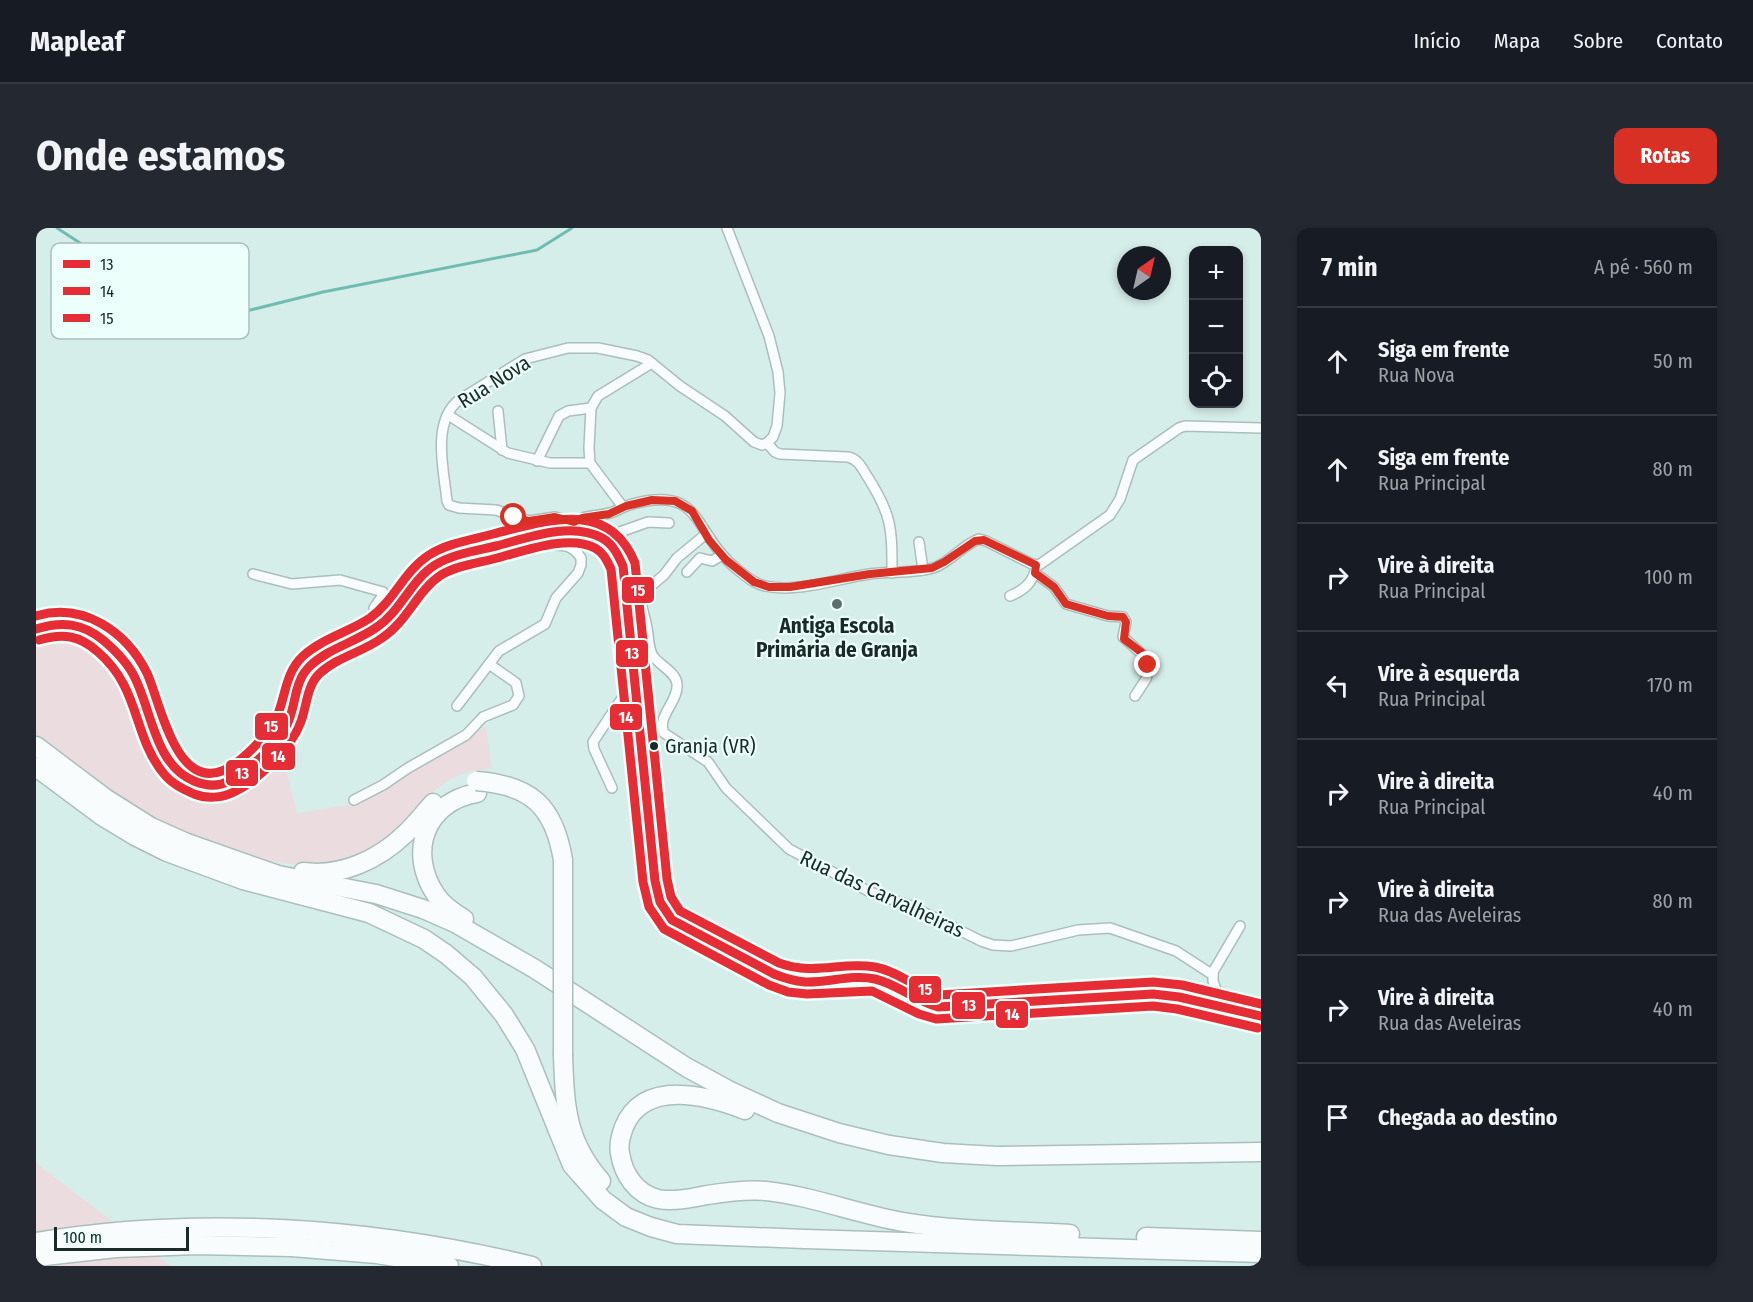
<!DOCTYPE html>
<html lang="pt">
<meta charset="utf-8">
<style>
body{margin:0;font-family:"Fira Sans Condensed",sans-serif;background:#242831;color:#f1f3f6}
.controls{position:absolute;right:18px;top:18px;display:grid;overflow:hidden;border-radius:12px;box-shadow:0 3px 9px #0003}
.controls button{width:54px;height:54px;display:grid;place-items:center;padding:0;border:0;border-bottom:2px solid #363941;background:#171b24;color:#f1f3f6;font:30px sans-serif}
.compass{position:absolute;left:1081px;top:18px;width:54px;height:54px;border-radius:50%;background:#171b24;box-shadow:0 3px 9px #0003;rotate:34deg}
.scale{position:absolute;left:18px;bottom:15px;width:135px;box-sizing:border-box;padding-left:6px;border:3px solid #192a27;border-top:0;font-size:16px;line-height:21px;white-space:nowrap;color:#192a27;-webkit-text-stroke:4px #edfffb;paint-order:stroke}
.stop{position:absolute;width:18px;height:18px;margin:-14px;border:4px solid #d93025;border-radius:50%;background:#fff}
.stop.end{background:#d93025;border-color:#fff;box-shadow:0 2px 6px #0008}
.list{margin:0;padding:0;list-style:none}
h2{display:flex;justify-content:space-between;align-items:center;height:78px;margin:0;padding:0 24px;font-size:26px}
h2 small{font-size:20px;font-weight:400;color:#9ea1a6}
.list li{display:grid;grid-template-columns:39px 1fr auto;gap:18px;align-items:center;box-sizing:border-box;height:108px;padding:0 24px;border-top:2px solid #363941}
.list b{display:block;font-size:22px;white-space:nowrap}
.list p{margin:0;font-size:20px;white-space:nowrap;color:#9ea1a6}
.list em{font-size:20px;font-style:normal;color:#9ea1a6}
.icon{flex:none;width:33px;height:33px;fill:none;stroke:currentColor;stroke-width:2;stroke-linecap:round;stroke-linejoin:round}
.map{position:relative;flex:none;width:1225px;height:1038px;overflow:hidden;border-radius:12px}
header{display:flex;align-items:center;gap:36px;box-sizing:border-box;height:84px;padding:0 30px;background:#171b24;border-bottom:2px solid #363941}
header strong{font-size:28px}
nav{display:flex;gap:33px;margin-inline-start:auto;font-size:21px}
.intro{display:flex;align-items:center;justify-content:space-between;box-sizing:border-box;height:144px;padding:0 36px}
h1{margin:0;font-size:42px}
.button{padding:15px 27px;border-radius:12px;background:#d93025;color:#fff;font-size:21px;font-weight:700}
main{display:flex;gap:36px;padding:0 36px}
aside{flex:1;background:#171b24;border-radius:12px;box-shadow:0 3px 9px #0003}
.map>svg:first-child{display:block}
.green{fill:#ebdce0}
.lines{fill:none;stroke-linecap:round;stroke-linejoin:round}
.stream{stroke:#70bcb3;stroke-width:3}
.street-casing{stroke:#abbebb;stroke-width:12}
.primary-casing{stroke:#abbebb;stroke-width:18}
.highway-casing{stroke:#abbebb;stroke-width:21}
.street{stroke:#f9fcfc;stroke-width:9}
.primary{stroke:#f9fcfc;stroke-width:15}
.highway{stroke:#f9fcfc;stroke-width:18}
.highway-bridge-casing{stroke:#abbebb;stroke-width:21;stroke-linecap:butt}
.highway-bridge{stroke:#f9fcfc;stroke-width:18}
.bus-1-casing{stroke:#edfffb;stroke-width:14}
.bus-2-casing{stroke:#edfffb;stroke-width:14}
.bus-3-casing{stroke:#edfffb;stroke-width:14}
.bus-1{stroke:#e62c34;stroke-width:9}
.bus-2{stroke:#e62c34;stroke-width:9}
.bus-3{stroke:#e62c34;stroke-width:9}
.route{stroke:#d93025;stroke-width:8}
.poi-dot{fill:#5b6f6b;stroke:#edfffb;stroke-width:2}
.bus-dot{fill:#192a27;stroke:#edfffb;stroke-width:2}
.labels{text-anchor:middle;stroke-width:4.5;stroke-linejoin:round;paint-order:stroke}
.bus-label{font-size:20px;fill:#192a27;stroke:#edfffb;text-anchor:start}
.street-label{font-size:21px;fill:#192a27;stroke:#edfffb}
.poi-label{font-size:21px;font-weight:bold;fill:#192a27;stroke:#edfffb}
.key{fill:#edfffb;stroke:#adbfbb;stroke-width:1.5}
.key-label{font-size:16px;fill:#192a27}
.line-badge{stroke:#edfffb;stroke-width:2}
.badge-label{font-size:16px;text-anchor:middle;font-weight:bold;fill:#fff}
</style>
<header>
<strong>Mapleaf</strong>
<nav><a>Início</a><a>Mapa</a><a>Sobre</a><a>Contato</a></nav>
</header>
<div class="intro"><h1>Onde estamos</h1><a class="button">Rotas</a></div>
<main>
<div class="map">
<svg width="1225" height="1038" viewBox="0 0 1225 1038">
<rect width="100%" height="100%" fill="#d6eeea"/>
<g class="green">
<path d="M28,404L46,407L57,413L82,433L147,555C176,573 190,565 213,544C223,535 234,525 244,516L261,585L319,576L450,498L456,541C391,544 383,592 336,622C270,664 147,609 88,572C57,553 29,530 0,508V413Z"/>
<polygon points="0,935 135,1038 0,1038"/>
</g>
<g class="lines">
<polyline class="stream" points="21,0 84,41 123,75 178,91 287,64 501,22 536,0"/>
<g class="street-casing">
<g id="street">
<polyline points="462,183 466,222"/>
<polyline points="412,187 472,225 514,235 554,235"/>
<path d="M731,215L739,224L744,226L812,229C822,231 826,240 831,248C856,287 856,300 856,345"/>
<polyline points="501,233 523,188 532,183 555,180"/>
<polyline points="587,279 554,235 553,220 555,180 562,168 616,135"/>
<path d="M538,294L519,289L493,293L460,282L423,280L413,277L411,273C408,243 395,194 423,172L489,131L532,120H562L601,128L612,132L644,158L689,188L718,214L726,217L731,215L737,209L741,198L744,165L742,144L733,108L691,0"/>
<path d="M534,298C544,286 563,289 577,284C582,282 587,279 593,277C669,255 655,305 702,342C710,348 718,356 729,358C762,365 800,351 833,346C854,343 877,346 897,340C914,335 926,317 943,311L950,313L996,336L1003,337L1074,287L1084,271L1097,232L1143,200L1149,198L1225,200"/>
<polyline points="567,310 612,294 633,295"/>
<polyline points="883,314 887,342"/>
<polyline points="651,344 664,330 676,333 686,327"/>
<polyline points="999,345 1018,359 1030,376 1072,388 1087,389 1090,394 1087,409 1107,427 1113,440 1110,451 1099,468"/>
<polyline points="217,346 256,356 304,352 347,364 347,367 338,380 340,384 359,381"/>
<path d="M603,368C606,379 609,389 611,400C613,409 612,420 617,428C623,437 640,444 641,456C643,473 620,489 628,505L672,534L690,560L753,621L834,664L875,678L945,713L957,717L975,718L1042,702L1074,700L1140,723L1177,747"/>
<path d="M974,368C988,362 997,355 1000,339"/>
<polyline points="596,414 603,401 601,374 603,368 628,347 641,330 670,306"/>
<path d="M421,478L463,423L509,396L520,370L542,345L545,337V330C531,307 512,325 490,310"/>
<polyline points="576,560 558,521 557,514 598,452"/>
<polyline points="318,572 347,557 372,540 430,507 447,489 477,477 483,468 480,455 453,436"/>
<polyline points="1186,779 1177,753 1177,744 1204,698"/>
</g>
</g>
<g class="primary-casing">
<path id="primary" d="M0,401C26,392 46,393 67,412C80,423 91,434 99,449C118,484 119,545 166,556C175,558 184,557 193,553C209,545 246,510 253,492C259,474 260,452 274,438C295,418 326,413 348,394C367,378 378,350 399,337C417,326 440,323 460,318C499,308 572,282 587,338L619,653L624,674L636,692L738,746L755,752L771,754L825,750L838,751L850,755L887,775L902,779L1117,766L1143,769L1225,788"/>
</g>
<g class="highway-casing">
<g id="highway">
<polyline points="0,518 69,570 115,599 151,615 242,647 340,666 387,681 419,695 499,741 650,839 694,863 742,885 803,905 853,917 907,925 961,928 1225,924"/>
<polyline points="0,539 66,588 99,608 131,624 207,652 333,685 388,711 410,726 437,749 468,787 489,821 536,937 567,972 590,989 615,999 641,1006 769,1011 1225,1025"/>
<path d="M267,644C305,649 342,632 369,606C379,597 388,585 397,575"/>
<path d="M428,691C418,685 406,677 400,667C371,624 389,574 441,565"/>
<path d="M527,828C529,879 530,913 565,953"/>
<path d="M709,882C673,868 608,850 588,899C585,907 582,916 584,925C587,946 600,966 622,971C638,974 656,970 671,967C690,964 711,961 730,963C777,968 821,986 867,994C922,1003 979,1003 1034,1006"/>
<polyline points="1110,1009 1225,1013"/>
<path d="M0,1014C163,987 336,999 496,1038"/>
<polyline points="0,1029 80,1020 161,1017 256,1019 341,1026 413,1038"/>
</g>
</g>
<use href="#street" class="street"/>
<use href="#primary" class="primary"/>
<use href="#highway" class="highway"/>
<g class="highway-bridge-casing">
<path id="highway-bridge" d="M440,553C495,557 518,578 527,632V828"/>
</g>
<use href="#highway-bridge" class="highway-bridge"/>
<g class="bus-1-casing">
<path id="bus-1" d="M0,401C26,393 46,395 67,412C80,423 92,435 99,450C116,484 119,537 158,553C170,558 182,559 193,553C213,543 245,513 253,492C260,474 259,452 274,438C293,420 320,414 341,399C365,383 375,352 399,337C417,326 439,323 460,318C491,310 535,293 566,310C577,316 582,327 587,338L619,653L624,674L636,692L738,746C748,750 758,753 769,754C792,755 816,746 839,751C861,756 880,773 902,779L1117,766L1143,769L1225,788"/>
</g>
<g class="bus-2-casing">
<path id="bus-2" d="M3,412C27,405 43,407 62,424C105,461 96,507 128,546C136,556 147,561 158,566C171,571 186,570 198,564C221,553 255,520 264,496C271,480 270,459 283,446C301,429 327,424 346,410C371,394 381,363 405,347C422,337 443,335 461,330C488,323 533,306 559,320C568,325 571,333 575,341L607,654L613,679L628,701L733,757L752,764L771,766L836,763L883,786L900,791L1117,778L1141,781L1222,800"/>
</g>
<g class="bus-3-casing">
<path id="bus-3" d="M0,388C47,374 90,403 111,445C124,473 139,561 186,543C204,536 236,504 242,486C250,465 250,444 267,428C287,410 313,404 334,390C358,373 368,343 393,327C412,315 435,312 457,306C510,293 573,270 599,335L631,651L635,669L644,683L743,735C780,748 805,733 839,739C862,743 881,761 903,767L1117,754L1146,757L1225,776"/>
</g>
<use href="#bus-1" class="bus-1"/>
<use href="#bus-2" class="bus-2"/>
<use href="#bus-3" class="bus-3"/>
</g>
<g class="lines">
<polyline class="route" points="478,289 493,293 519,289 538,294 546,290 573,286 590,278 616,272 639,273 656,283 673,312 690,332 718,354 733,359 754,359 834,346 896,340 908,334 939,313 948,312 1000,337 999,345 1018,359 1030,376 1072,388 1087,389 1090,394 1088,411 1105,424 1112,437"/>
</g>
<circle class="poi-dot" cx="801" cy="376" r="6"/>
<circle class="bus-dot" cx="618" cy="518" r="5"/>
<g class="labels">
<g class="bus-label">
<text x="629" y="525">Granja (VR)</text>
</g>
<g class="street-label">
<text transform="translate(458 154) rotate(-32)" y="7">Rua Nova</text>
<text transform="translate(846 666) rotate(25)" y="7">Rua das Carvalheiras</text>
</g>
<g class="poi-label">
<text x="801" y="405">Antiga Escola<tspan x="801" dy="24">Primária de Granja</tspan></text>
</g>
</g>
<rect x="15" y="15" width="198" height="96" rx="9" class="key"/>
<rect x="27" y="32" width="27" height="8" fill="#e62c34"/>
<rect x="27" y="59" width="27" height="8" fill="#e62c34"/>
<rect x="27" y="86" width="27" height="8" fill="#e62c34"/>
<g class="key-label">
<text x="64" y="42">13</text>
<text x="64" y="69">14</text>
<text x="64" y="96">15</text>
</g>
<g class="line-badge">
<rect x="585" y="348" width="34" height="28" rx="6" fill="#e62c34"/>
<rect x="579" y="411" width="34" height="29" rx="6" fill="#e62c34"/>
<rect x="573" y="475" width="34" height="28" rx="6" fill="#e62c34"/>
<rect x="218" y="484" width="35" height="29" rx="6" fill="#e62c34"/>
<rect x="225" y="514" width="35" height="29" rx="6" fill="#e62c34"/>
<rect x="189" y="531" width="34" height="28" rx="6" fill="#e62c34"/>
<rect x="872" y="747" width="34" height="29" rx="6" fill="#e62c34"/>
<rect x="915" y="763" width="35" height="29" rx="6" fill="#e62c34"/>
<rect x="959" y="772" width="34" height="29" rx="6" fill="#e62c34"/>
</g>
<g class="badge-label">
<text x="602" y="368">15</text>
<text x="596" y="431">13</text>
<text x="590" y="495">14</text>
<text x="235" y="504">15</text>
<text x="242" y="534">14</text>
<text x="206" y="551">13</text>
<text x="889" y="767">15</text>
<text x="933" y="783">13</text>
<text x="976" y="792">14</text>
</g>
</svg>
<div class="controls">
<button>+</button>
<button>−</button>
<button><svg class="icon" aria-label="locate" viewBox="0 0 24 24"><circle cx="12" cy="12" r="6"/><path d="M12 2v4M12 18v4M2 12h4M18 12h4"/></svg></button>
</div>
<svg class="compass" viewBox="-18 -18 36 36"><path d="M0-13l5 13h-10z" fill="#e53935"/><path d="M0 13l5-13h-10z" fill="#9ea1a6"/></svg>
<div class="scale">100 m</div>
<div class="stop" style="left:478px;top:289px"></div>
<div class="stop end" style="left:1112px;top:437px"></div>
</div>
<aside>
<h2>7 min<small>A pé · 560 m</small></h2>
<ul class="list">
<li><svg class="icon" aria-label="ahead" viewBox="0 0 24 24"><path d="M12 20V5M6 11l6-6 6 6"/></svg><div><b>Siga em frente</b><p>Rua Nova</p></div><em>50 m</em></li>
<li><svg class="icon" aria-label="ahead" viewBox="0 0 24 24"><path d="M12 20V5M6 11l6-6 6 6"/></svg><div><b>Siga em frente</b><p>Rua Principal</p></div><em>80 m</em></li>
<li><svg class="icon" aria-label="right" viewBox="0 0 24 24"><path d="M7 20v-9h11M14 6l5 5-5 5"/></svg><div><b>Vire à direita</b><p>Rua Principal</p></div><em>100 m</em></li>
<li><svg class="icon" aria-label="left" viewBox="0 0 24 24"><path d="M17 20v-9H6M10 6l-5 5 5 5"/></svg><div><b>Vire à esquerda</b><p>Rua Principal</p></div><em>170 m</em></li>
<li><svg class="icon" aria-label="right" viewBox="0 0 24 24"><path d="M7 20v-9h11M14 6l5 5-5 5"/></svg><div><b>Vire à direita</b><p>Rua Principal</p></div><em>40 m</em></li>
<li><svg class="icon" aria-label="right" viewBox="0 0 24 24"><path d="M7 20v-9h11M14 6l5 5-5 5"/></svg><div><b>Vire à direita</b><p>Rua das Aveleiras</p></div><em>80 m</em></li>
<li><svg class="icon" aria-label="right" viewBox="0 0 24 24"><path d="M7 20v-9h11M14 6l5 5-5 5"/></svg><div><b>Vire à direita</b><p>Rua das Aveleiras</p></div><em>40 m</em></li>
<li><svg class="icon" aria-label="arrive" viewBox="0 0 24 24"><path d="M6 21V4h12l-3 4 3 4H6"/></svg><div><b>Chegada ao destino</b></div></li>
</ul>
</aside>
</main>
